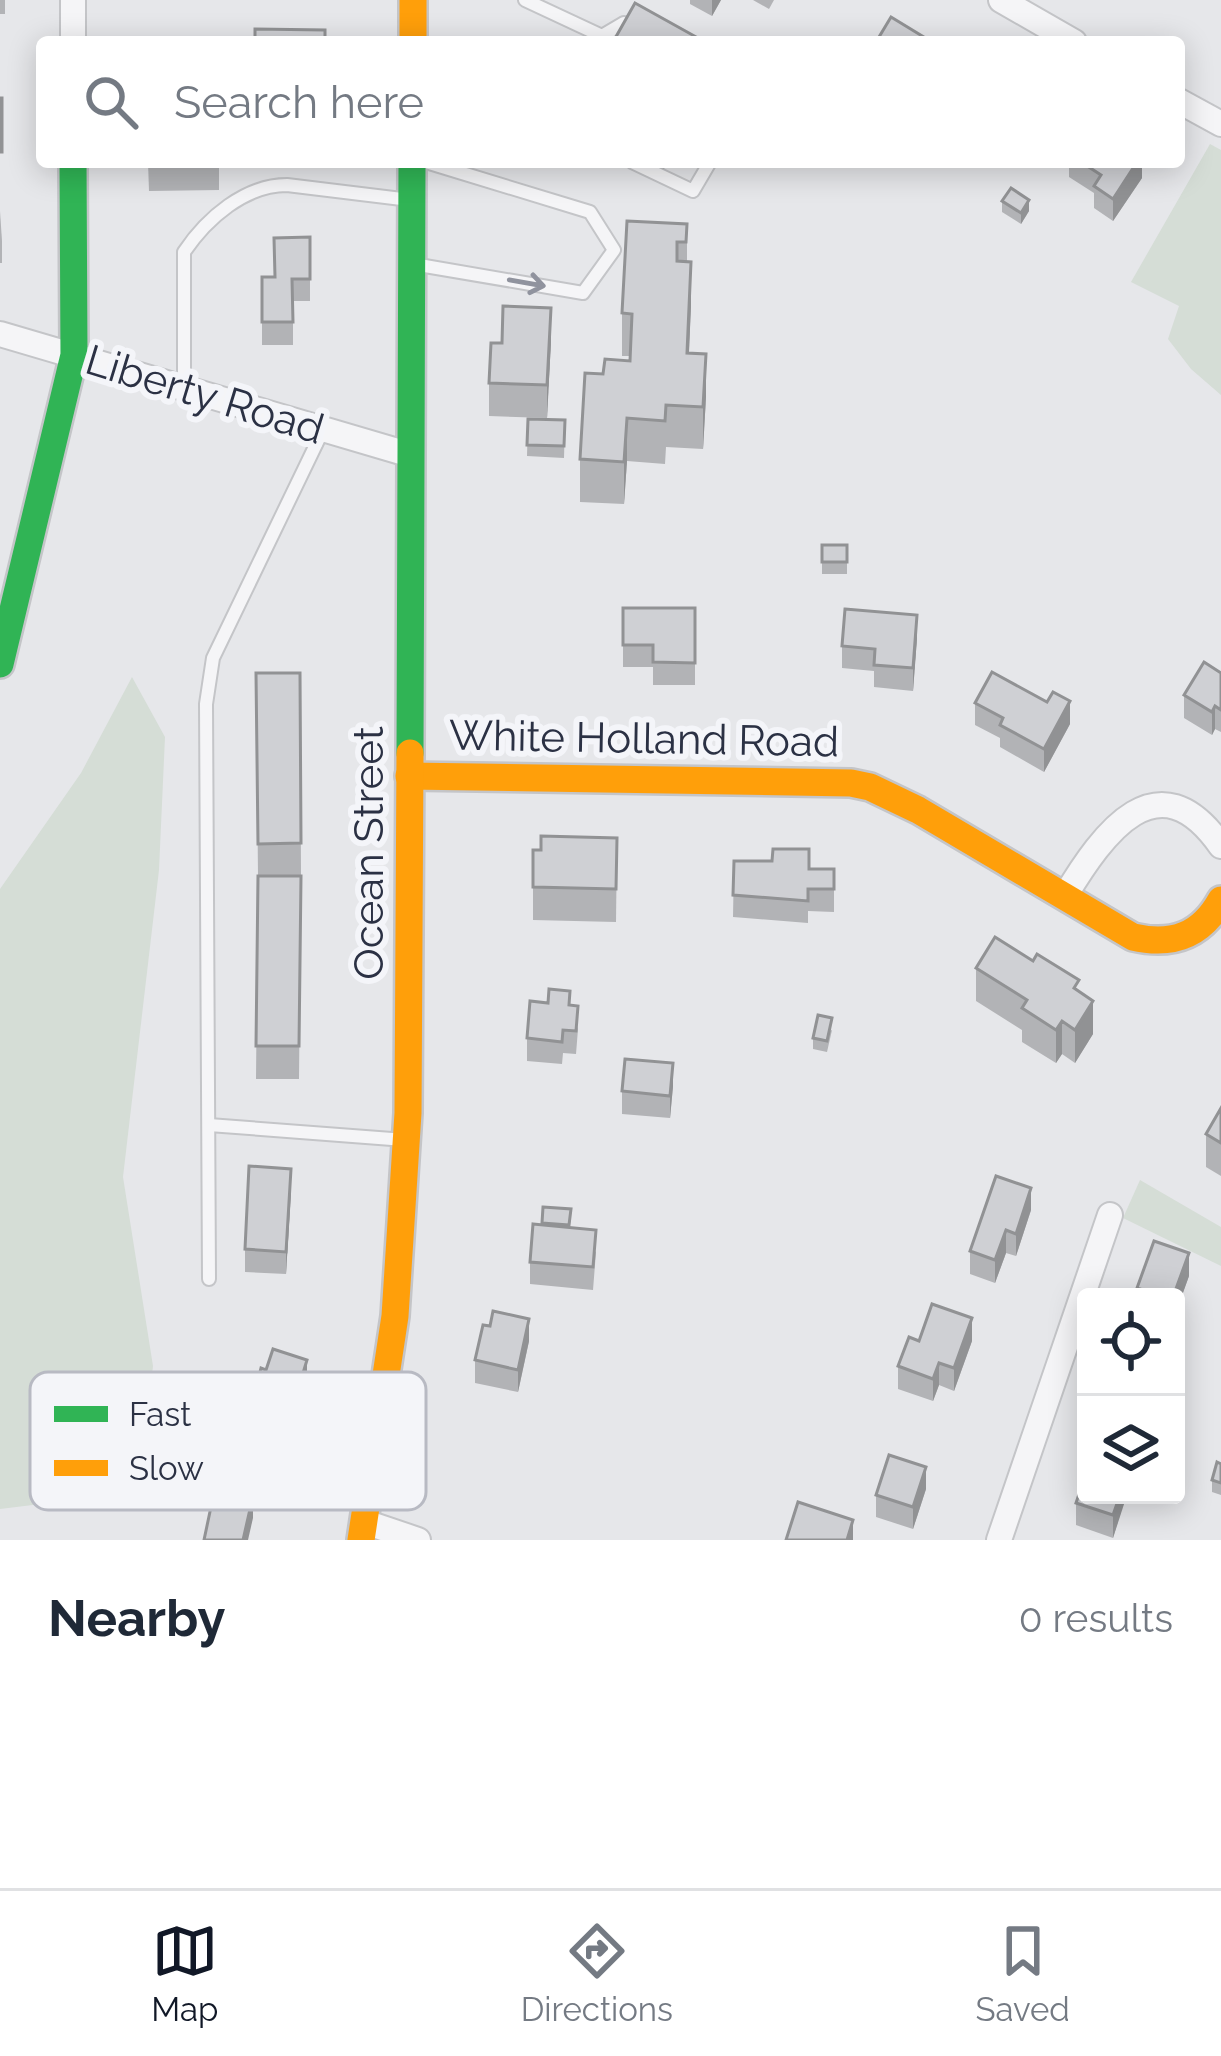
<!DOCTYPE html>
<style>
body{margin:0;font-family:Raleway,sans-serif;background:#f2f2f3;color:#1f2937}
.controls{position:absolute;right:36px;bottom:36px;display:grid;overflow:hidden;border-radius:12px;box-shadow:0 6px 30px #0003}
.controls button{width:108px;height:108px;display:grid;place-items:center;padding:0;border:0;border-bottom:3px solid #e0e1e3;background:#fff;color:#1f2937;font:60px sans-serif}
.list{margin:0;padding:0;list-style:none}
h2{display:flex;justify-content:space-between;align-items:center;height:156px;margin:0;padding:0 48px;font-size:51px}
h2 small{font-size:39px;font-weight:400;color:#747a83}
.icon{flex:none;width:66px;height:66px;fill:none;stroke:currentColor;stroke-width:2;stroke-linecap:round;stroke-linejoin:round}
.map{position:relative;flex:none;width:1221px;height:1540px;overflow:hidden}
.search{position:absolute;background:#fff;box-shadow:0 6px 30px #0003;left:36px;right:36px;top:36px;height:132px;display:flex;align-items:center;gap:30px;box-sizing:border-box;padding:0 42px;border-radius:12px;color:#747a83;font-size:45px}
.sheet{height:348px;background:#fff}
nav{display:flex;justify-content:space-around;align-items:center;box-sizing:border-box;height:168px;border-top:3px solid #e0e1e3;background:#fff;font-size:33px;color:#747a83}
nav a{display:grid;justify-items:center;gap:6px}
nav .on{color:#111827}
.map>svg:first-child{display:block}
.green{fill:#d5ddd6}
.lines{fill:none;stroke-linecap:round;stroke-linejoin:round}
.lane-casing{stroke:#c4c5c8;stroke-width:16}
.street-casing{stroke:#c4c5c8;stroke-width:28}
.fast-casing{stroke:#c4c5c8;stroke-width:32}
.slow-casing{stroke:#c4c5c8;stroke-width:32}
.lane{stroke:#f5f5f7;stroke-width:12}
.street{stroke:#f5f5f7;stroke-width:24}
.fast{stroke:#30b455;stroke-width:27}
.slow{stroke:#ff9f0a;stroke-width:27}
.wall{fill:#b2b3b6}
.shaded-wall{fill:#919294}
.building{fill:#cfd0d4;stroke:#919294;stroke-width:3}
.oneway{stroke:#90939e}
.labels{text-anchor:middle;stroke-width:12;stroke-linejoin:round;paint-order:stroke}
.street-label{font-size:42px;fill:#2b3144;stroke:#f4f5f9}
.key{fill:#f4f5f9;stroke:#b8bac3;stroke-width:3}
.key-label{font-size:33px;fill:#2b3144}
</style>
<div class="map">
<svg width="1221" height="1540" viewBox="0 0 1221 1540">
<rect width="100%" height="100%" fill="#e6e7ea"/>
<g class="green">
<polygon points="1210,144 1221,150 1221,395 1191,369 1168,339 1179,306 1131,282"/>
<polygon points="132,677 165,737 159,870 123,1177 153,1366 139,1492 0,1509 0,889 81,773"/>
<polygon points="1140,1180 1221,1227 1221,1266 1123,1218"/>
</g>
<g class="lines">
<g class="lane-casing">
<g id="lane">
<polyline points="525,0 602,36 624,23 659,42"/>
<polyline points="632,162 693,191 710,162"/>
<polyline points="419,265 583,293 614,250 590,212 426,162"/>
<path d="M184,387V252C207,218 245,185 287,185L410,200"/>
<polyline points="209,1125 405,1140"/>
<polyline points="209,1279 206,704 213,658 323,430"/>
</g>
</g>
<g class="street-casing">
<g id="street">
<polyline points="73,0 73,42"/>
<polyline points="1001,0 1074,42"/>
<polyline points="1179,101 1221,124"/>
<polyline points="0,334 411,455"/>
<path d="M1065,896C1103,833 1158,756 1221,846"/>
<polyline points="365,1522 418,1540"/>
<polyline points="999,1540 1110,1215"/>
</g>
</g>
<g class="fast-casing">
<g id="fast">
<polyline points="0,664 74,355 73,162"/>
<polyline points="410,753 412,162"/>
</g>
</g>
<g class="slow-casing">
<g id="slow">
<polyline points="413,0 413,42"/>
<path d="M409,776L851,783L870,787L918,810L1133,937C1172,946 1201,936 1221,900"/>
<polyline points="361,1540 395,1316 408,1113 410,753"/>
</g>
</g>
<use href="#lane" class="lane"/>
<use href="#street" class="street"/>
<use href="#fast" class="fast"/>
<use href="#slow" class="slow"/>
</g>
<g class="wall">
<rect x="0" y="0" width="5" height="14"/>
<polygon points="690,0 721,0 712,16 690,4"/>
<polygon points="753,0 774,0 769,9"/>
<polygon points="148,162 219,162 219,190 149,191"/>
<polygon points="651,162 668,162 664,169"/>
<polygon points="1069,162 1142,162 1142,178 1113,221 1094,208 1094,193 1069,177"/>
<polygon points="1002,201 1029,211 1021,224 1002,212"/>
<polygon points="0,211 2,241 2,263 0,263"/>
<polygon points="687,224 687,262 691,305 689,353 706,397 703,449 666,447 665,464 627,461 624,504 580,502 580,459 603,374 630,361 630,356 622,356 622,313"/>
<polygon points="310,237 310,301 293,301 293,345 262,345 262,277 274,277"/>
<polygon points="551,341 547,418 489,416 489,383"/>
<polygon points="528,419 565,420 564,458 527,456"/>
<rect x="822" y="545" width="25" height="29"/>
<polygon points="623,608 695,608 695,685 653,685 653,667 623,667"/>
<polygon points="917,638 913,691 874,687 874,671 842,668 842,646"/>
<polygon points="256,673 300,673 301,876 299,1079 256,1079 258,876"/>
<polygon points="1221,673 1221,732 1215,729 1212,735 1184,718 1184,695"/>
<polygon points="975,703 1070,724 1044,772 1000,747 1000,738 975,725"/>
<polygon points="617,838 616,922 533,920 533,887"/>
<polygon points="734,861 809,869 834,869 834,912 808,911 808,923 733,917"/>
<polygon points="1033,961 1079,991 1093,1034 1075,1063 1062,1054 1056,1063 1022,1042 1022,1030 976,1001 976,968"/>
<polygon points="570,1005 578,1029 576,1054 563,1053 562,1064 527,1061 527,1038"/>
<polygon points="832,1030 827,1052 813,1049 813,1038"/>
<polygon points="673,1086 670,1118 622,1114 622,1091"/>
<polygon points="1221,1108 1221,1176 1206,1167 1206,1134"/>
<polygon points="291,1191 286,1274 245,1272 245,1249"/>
<polygon points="543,1207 571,1209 570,1227 596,1252 593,1290 530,1284 530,1262 542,1225"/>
<polygon points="1031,1210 1016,1256 1006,1253 995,1283 970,1274 970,1251"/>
<polygon points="1189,1276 1176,1312 1176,1297 1137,1297 1137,1288"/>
<polygon points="529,1341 518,1392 475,1383 475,1360"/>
<polygon points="919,1341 972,1341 954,1391 939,1385 933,1401 898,1389 898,1366"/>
<polygon points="259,1376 307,1383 300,1406 291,1403 287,1416 281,1414 273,1441 253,1435 253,1412 259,1395"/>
<polygon points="1221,1464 1221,1495 1212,1492 1212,1480"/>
<polygon points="926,1489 913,1529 876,1517 876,1495"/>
<polygon points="1126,1495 1113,1538 1076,1525 1076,1503"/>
</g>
<g class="shaded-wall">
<polygon points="712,0 721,0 712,16"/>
<polygon points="1137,162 1142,162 1142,178 1113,221 1113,199"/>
<polygon points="1029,200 1029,211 1021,224 1021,213"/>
<polygon points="691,262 691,305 687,395 687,353"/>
<polygon points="551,308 551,341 547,418 547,385"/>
<polygon points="706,354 706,397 703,449 703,407"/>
<polygon points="627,418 627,461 624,504 624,462"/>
<polygon points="917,615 917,638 913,691 913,668"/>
<polygon points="1070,701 1070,724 1044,772 1044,749"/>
<polygon points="1215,706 1215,729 1212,735 1212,712"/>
<polygon points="1093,1001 1093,1034 1075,1063 1075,1030"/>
<polygon points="1062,1021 1062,1054 1056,1063 1056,1030"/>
<polygon points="673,1063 673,1086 670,1118 670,1096"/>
<polygon points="291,1169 291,1191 286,1274 286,1252"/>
<polygon points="1031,1188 1031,1210 1016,1256 1016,1234"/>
<polygon points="1006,1230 1006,1253 995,1283 995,1260"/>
<polygon points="1189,1253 1189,1276 1176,1312 1176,1297 1173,1297"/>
<polygon points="972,1318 972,1341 954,1391 954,1368"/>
<polygon points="529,1319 529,1341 518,1392 518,1370"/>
<polygon points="307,1360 307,1383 300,1406 300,1383"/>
<polygon points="939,1363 939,1385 933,1401 933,1379"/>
<polygon points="291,1381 291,1403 287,1416 287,1393"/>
<polygon points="281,1392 281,1414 273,1441 273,1419"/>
<polygon points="926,1467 926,1489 913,1529 913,1507"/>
<polygon points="1120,1495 1126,1495 1126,1498 1113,1538 1113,1515"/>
<polygon points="253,1496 253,1518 248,1540 243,1540"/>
<polygon points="853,1520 853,1540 847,1540"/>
</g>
<g class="building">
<polygon points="635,3 698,38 696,42 613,42"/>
<polygon points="891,17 932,42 876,42"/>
<polygon points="255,29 325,30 325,42 255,42"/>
<rect x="0" y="98" width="2" height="54"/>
<polygon points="1081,162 1137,162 1113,199 1094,186 1101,175"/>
<polygon points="1011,188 1029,200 1021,213 1002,201"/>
<polygon points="627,221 687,224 686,242 677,242 677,261 691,262 687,353 706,354 703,407 666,405 665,421 627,418 624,462 580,459 585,373 603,374 605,359 630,361 632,314 622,313"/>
<polygon points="310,237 310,279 292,279 293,322 262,322 262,277 275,277 274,238"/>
<polygon points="503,306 551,308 547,385 489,383 491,343 502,343"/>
<polygon points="528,419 565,420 564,446 527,445"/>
<rect x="822" y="545" width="25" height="17"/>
<polygon points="623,608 695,608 695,663 653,662 653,645 623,645"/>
<polygon points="845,609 917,615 913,668 874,665 875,649 842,646"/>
<polygon points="1204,662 1221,673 1221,710 1215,706 1212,712 1184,695"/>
<polygon points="992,672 1047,702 1053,692 1070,701 1044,749 1000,725 1003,718 975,703"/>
<polygon points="256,673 300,673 301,843 258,844"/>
<polygon points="541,836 617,838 616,889 533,887 533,850 541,850"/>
<polygon points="773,849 809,849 809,869 834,869 834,889 808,889 808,901 733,895 734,861 772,861"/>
<polygon points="258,876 301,876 299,1046 256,1046"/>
<polygon points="995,937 1033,961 1037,954 1079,980 1074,988 1093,1001 1075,1030 1062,1021 1056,1030 1022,1008 1027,1000 976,968"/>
<polygon points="549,989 570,991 569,1005 578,1006 576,1031 563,1030 562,1042 527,1038 530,1001 548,1003"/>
<polygon points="818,1015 832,1018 827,1041 813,1038"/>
<polygon points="625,1059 673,1063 670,1096 622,1091"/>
<polygon points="1221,1108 1221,1143 1206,1134"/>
<polygon points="249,1166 291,1169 286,1252 245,1249"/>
<polygon points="996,1176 1031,1188 1016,1234 1006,1230 995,1260 970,1251"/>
<polygon points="543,1207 571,1209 569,1225 542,1223"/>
<polygon points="533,1224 596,1230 593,1267 530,1262"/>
<polygon points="1154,1241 1189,1253 1173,1297 1163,1297 1137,1288"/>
<polygon points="932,1304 972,1318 954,1368 939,1363 933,1379 898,1366 909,1337 919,1341"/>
<polygon points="493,1311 529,1319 518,1370 475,1360 483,1325 490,1326"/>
<polygon points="273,1349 307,1360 300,1383 291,1381 287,1393 281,1392 273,1419 253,1412 265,1378 259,1376 261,1368 266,1370"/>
<polygon points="889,1455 926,1467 913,1507 876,1495"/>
<polygon points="1217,1462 1221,1464 1221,1483 1212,1480"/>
<polygon points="1086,1473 1086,1495 1120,1495 1113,1515 1076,1503"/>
<polygon points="215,1488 253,1496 243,1540 204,1540"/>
<polygon points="798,1502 853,1520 847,1540 786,1540"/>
</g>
<defs><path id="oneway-shaft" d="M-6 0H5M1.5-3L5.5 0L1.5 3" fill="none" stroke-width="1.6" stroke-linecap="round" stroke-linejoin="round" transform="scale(3)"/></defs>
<use class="oneway" href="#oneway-shaft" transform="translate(527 283) rotate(10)"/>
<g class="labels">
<g class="street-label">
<text transform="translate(205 394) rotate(17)" y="15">Liberty Road</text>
<text transform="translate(644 738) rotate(1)" y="15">White Holland Road</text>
<text transform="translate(368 853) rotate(-90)" y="15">Ocean Street</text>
</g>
</g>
<rect x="30" y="1372" width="396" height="138" rx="18" class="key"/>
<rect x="54" y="1406" width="54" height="16" fill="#30b455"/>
<rect x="54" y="1460" width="54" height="16" fill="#ff9f0a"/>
<g class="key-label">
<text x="129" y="1426">Fast</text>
<text x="129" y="1480">Slow</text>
</g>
</svg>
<div class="controls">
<button><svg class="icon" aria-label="locate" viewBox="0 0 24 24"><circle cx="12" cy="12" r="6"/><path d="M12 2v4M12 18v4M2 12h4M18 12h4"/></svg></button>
<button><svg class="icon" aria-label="layers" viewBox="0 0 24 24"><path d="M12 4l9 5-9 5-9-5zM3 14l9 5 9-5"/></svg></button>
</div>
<div class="search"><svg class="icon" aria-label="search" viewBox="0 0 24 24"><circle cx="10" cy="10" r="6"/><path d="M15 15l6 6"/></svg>Search here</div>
</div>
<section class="sheet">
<h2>Nearby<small>0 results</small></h2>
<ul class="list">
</ul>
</section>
<nav>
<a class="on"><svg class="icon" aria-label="map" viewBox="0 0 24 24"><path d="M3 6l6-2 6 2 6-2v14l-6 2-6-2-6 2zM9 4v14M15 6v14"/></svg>Map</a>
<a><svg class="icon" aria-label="directions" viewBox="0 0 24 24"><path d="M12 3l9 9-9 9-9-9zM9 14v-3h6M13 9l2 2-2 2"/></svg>Directions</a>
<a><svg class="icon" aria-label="saved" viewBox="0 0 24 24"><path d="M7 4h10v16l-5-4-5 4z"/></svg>Saved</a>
</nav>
